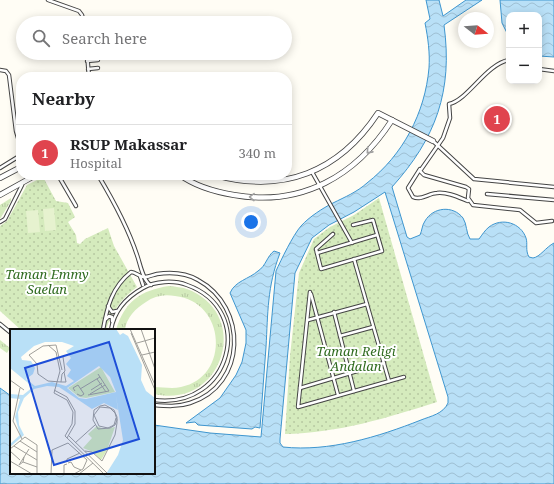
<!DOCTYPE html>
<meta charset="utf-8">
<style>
body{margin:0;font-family:"Noto Serif",serif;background:#f2f2f2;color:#202124}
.controls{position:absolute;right:12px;top:12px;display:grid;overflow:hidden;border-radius:8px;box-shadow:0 2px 10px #0003}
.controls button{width:36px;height:36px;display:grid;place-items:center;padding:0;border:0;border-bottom:1px solid #e0e0e0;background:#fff;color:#202124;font:20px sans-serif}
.compass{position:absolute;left:458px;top:12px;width:36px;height:36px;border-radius:50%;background:#fff;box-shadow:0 2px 10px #0003;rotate:107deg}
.you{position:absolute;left:251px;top:222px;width:14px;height:14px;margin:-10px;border:3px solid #fff;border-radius:50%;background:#1a73e8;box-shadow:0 0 0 6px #1a73e833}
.badge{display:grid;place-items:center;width:26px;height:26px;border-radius:50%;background:#c4262e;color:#fff;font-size:13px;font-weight:700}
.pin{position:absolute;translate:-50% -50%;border:2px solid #fff;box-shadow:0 1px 4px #0006}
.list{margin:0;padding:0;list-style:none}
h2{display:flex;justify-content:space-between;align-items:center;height:52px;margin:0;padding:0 16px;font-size:17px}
h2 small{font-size:13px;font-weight:400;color:#757577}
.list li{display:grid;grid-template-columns:26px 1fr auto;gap:12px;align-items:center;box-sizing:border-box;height:56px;padding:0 16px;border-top:1px solid #e0e0e0}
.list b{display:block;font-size:15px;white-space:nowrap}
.list p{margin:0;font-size:13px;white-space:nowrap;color:#757577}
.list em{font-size:13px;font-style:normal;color:#757577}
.icon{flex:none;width:22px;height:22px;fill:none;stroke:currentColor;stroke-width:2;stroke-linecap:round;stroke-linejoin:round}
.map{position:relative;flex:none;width:554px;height:484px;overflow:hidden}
.search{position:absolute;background:#fff;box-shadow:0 2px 10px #0003;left:16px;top:16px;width:276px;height:44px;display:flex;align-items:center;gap:10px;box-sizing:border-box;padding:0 14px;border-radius:22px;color:#757577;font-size:15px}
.panel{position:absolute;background:#fff;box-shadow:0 2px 10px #0003;left:16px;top:72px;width:276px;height:108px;border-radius:16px}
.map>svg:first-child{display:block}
.grass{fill:url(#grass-tufts)}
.park{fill:url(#park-dots)}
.pitch{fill:#e6f2cf}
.water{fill:url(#water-waves);stroke:#3f96cf;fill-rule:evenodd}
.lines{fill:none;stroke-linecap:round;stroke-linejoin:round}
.service-casing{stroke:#444;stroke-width:4.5}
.minor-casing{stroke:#444;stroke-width:6}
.service{stroke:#fff;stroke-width:2.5}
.minor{stroke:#fff;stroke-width:4.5}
.oneway{stroke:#a0a0a0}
.labels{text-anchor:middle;stroke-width:4;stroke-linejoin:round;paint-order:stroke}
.park-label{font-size:13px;font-style:italic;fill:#2f6b1f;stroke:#fff}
.inset-road{fill:none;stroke:#a09f9a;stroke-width:1}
.view{fill:#1d4ed8;fill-opacity:0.15;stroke:#1d4ed8;stroke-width:2}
.inset-edge{fill:none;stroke:#111;stroke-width:2}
</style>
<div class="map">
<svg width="554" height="484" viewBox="0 0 554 484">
<defs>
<pattern id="grass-tufts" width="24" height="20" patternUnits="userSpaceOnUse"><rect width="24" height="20" fill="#d5ebbd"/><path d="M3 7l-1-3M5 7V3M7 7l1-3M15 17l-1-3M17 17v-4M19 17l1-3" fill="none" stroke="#b6c8a1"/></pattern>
<pattern id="park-dots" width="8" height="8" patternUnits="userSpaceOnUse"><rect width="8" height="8" fill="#d5ebbd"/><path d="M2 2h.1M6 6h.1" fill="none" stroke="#b6c8a1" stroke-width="1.8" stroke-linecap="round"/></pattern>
<pattern id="water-waves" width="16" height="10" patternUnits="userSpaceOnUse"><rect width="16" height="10" fill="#b9e0f7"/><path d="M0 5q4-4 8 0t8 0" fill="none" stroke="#9ebfd3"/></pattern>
</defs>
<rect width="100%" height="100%" fill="#fffdf5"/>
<g class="grass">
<polygon points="11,198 11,201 0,219 0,205"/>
<path d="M169,286C175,287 182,287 187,289C253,314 223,410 154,394V387C163,387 172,389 181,387C231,377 226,301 175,296C164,294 154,296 146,302C136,308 126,318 125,330H116C124,302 141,290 169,286Z"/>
<polygon points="0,340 10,348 7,353 0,348"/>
</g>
<g class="park">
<path d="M43,177L56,201L68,203L75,217L68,222L76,235L77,243L80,244L85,239L108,228L114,246L137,287C122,298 111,312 106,330H21L0,311V226L7,221L27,185Z"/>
<path d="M379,198L437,402C387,418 338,433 285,434L290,356L299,273L314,239L330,227L354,215Z"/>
</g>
<g class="pitch">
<polygon points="54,208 56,230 45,231 43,209"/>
<polygon points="38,210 40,232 28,233 26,211"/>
</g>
<g class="water">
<path d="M426,0H439L443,16L466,0H482L444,25C453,91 436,138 392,187L407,237L410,239L420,235C422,231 422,225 425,221C433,207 453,205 463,218C467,224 466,233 470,239H479C482,235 485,230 489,227C502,217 521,223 526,238C528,244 525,250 529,257L533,258C540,257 546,247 554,243V484H0V388L11,396V473H154V425L210,433L261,437L276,271C281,260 293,235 301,226C309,217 323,208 333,203C345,197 357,192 367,183C403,155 425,113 429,68C430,53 428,38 425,23L430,19ZM385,192L448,397V403C443,414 431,416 421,420C378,437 329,452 283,447L280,443V439L295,273L312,238L329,225L354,212Z"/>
<polygon points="500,0 554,0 554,57 539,56 539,15 509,15 509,37 502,23"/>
<path d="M274,251L280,253C267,287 268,313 266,347C264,374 262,401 260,428L255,427L252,429L198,425L195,422L186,423L220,398L236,375L242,362L246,343V330L230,293C235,281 249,279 258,271C266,266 267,256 274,251Z"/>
</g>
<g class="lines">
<g class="service-casing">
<g id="service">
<polyline points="48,0 79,11 82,15 84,23"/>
<polyline points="87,53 89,77"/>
<path d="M509,60C486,64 468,100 449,104L450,118L443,138L420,171L424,175L466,187L469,189L468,198L473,205L520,210L536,223L552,221"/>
<polyline points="87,61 98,60"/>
<polyline points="88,69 98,68"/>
<polyline points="539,69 554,71"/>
<polyline points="0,70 6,71 9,75 16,131 21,148"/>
<polyline points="433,141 474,179 554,187"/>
<polyline points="0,168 21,155"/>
<path d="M420,169L408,188L413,197C421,201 429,193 437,193C448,192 458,197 468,201"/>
<polyline points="312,172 352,243"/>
<polyline points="58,175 76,206"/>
<path d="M98,175C113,200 128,228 137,255C140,263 143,282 151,285"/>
<polyline points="487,194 554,200"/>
<polyline points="0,222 5,219 22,185"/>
<polyline points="333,234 316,249 321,269 382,251 373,220 353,225"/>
<polyline points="317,253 377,235"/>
<polyline points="354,259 389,381"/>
<polyline points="140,276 143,285"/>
<polyline points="310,292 298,407 404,377"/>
<polyline points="311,294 338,395"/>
<polyline points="108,306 112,312 117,311"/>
<polyline points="334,312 354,391"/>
<polyline points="106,319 109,316 112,317 112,321"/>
<polyline points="308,320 367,304"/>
<polyline points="0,324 11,333"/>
<path d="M103,330C107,307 112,287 131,272C136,272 139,277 145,277C148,277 153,275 157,274C171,272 186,273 198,280C248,307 247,385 190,403C178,407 166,406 154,405"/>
<path d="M111,330C114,311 127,297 143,288C155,281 174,280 187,285C257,310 231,410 154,400"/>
<polyline points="340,336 373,327"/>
<polyline points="300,388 384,363"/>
</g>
</g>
<g class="minor-casing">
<g id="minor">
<path d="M180,175C195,186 216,192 234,195C302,207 356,176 392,120"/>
<path d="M215,175C283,194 339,172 378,113L433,141"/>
<polyline points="0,178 21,167"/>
<polyline points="0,195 36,175"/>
</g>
</g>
<use href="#service" class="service"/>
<use href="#minor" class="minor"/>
</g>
<defs><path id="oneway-chevron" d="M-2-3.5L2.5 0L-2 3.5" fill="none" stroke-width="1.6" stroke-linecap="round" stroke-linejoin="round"/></defs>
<g class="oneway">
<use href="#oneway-chevron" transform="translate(369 151) rotate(132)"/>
<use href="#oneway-chevron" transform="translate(252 197) rotate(-179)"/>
</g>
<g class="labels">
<g class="park-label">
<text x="47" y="279">Taman Emmy<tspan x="47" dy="15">Saelan</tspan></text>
<text x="356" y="356">Taman Religi<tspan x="356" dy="15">Andalan</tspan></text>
</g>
</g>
<g transform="translate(10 329)">
<rect width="145" height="145" fill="#fffdf5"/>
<path d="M91,38L105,63L76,69L69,68L58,59ZM87,97L94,100L105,98L97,121L91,131L83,123L73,119L82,109L78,105Z" fill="#d5ebbd"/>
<path d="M0,0H106L110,6L113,4L118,7L132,36L131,51L136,62L145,69V145H96L108,126L113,111L106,67L108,81L94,74L82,80L49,58L37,57L24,60L14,69L8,83L9,96L14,106L0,118V115L10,106L5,88L10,70L0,69V65L13,66L23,58L0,39ZM35,13H52L64,17L56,22L61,29L56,35L61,41L57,47L64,52L56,57L42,53L25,57L16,50L23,45L25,39L21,32L12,31L11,28L24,17ZM89,37L100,48L106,63L76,70L69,69L57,59Z" fill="#b9e0f7" fill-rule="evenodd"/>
<path class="inset-road" d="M120,0L145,56M131,0L145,40M121,4L145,61M127,14L145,9M38,16L46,23L50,42L44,64L57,71L63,83L62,95L55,107L94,145M132,26L145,23M52,41L46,16L33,17L19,26L27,35L28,45L38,52L51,53L52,45L55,42L53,28M87,50L96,63M0,51L14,61M51,53H56L54,43M10,59L3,92L12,110M70,60L90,48M44,61L57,68L65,82V95L57,109M81,61L92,54M65,62L63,59L68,56L74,65L71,67L67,65M80,65L95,56M78,66L99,62L88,45M59,107L98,145M10,112L27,123M65,114L85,96M4,117L27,131M0,120L15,108L27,116V145M0,122L10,131M75,122L82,123L92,132L105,106L107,94V88L104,81L95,76L90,77L84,81L83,91L88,100L100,99L105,96L107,91L105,84L100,79L90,78L84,86L89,97L98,99L104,96L106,89M14,128L13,133L9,136L19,120M0,132L22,145M13,133L27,138M57,133V130L70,124M58,134L61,133L64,138L71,141M41,145L42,121L58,114L77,131L73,140L64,145M54,145V136L57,135M69,145L83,134"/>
<path class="view" d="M99,13L129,110L44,136L15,39Z"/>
<rect width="145" height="145" class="inset-edge"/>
</g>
</svg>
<div class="controls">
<button>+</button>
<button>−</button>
</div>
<svg class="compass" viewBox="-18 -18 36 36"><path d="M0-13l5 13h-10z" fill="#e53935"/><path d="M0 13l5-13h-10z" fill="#757577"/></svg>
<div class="you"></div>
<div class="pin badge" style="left:497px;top:119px;background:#e0444e">1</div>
<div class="search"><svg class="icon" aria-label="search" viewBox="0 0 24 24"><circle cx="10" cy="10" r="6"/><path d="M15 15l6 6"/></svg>Search here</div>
<section class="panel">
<h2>Nearby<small></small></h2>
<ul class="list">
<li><span class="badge" style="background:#e0444e">1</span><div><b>RSUP Makassar</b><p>Hospital</p></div><em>340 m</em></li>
</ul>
</section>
</div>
